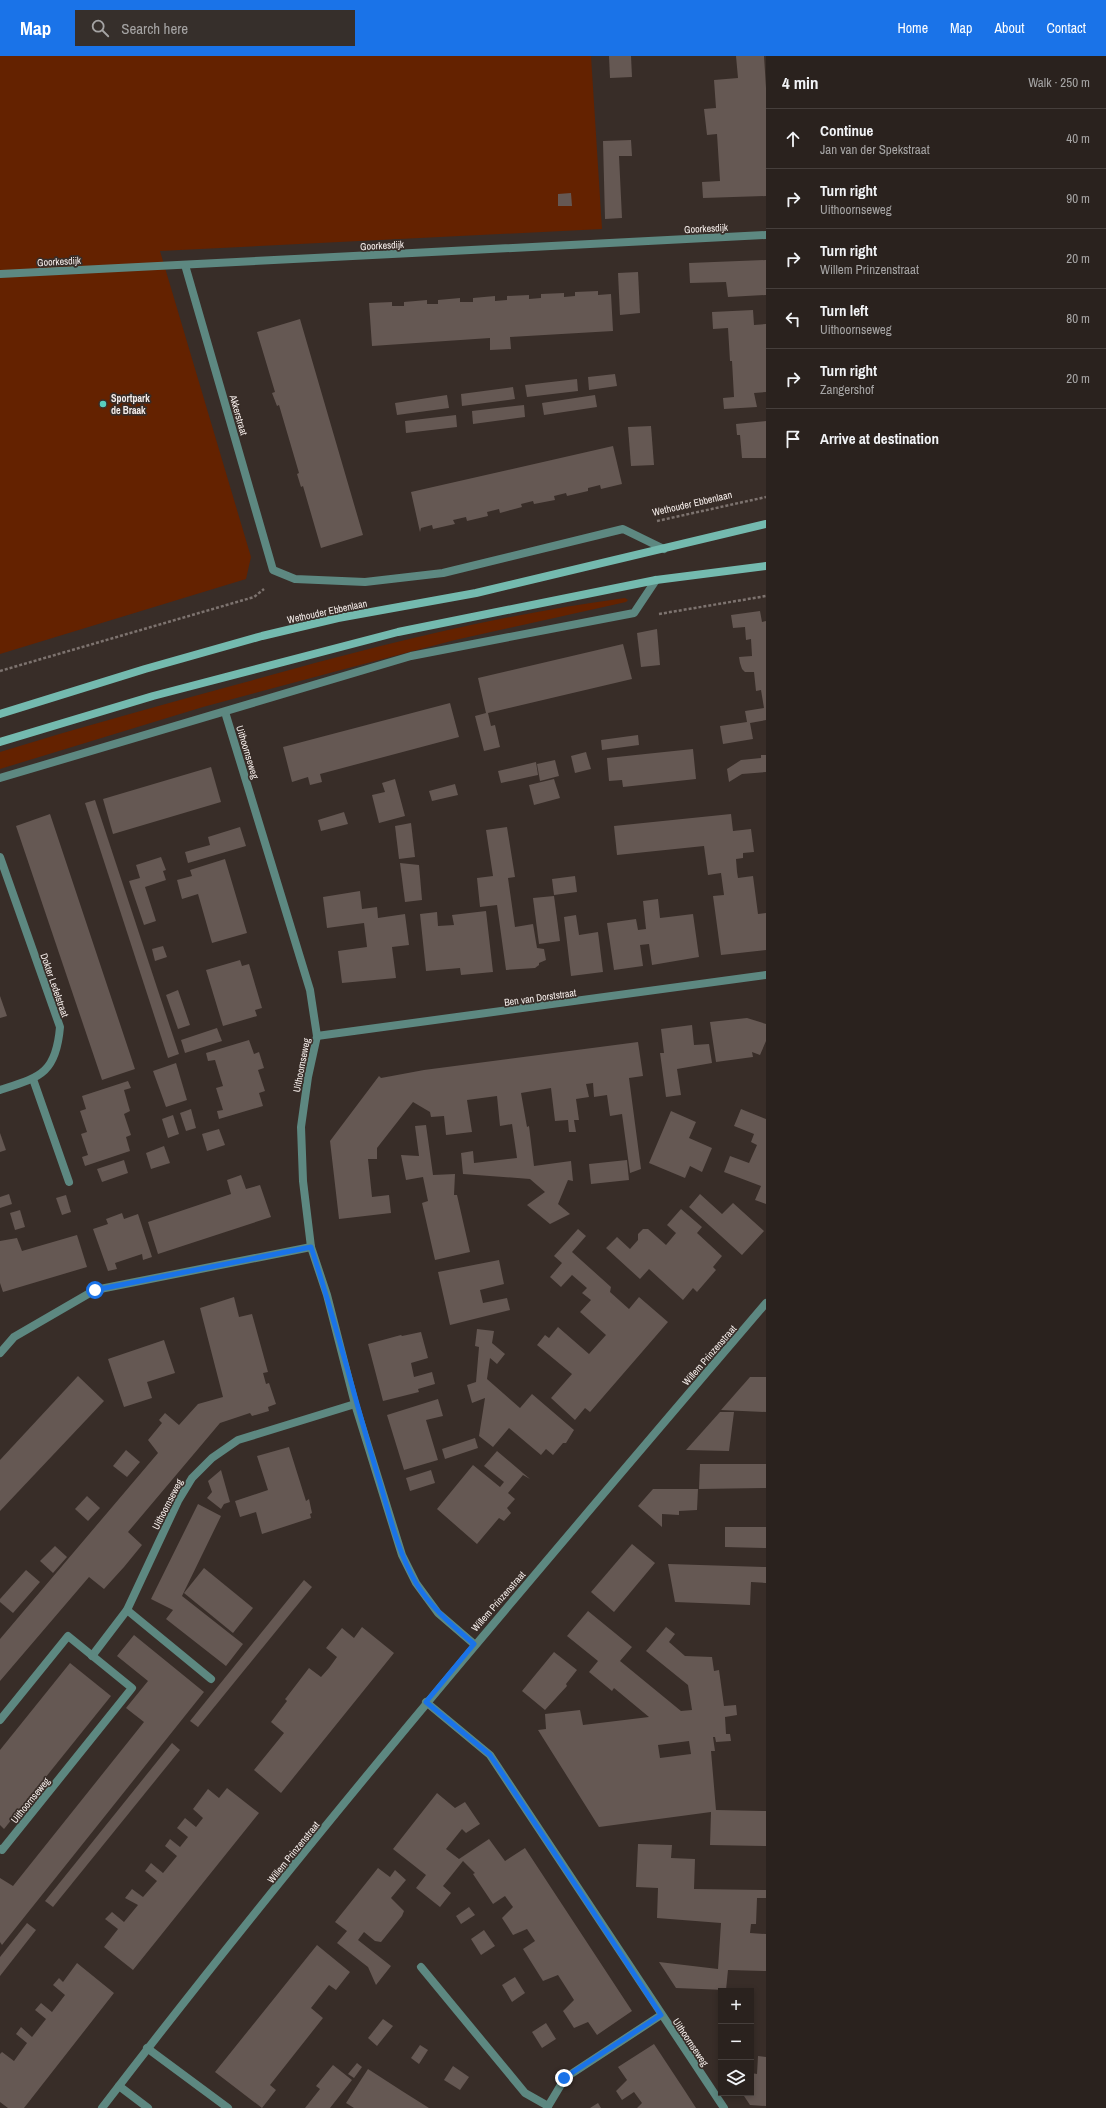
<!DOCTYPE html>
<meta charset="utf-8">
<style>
body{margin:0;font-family:"Archivo Narrow",sans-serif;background:#362f2b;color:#f1f3f6}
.controls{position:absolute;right:12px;bottom:12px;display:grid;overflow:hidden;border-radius:0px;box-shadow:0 2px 6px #0003}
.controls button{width:36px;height:36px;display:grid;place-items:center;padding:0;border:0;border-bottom:1px solid #463f3c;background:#2a221e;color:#f1f3f6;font:20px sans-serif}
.stop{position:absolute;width:12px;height:12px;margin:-9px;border:3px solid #1a73e8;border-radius:50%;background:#fff}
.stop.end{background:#1a73e8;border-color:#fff;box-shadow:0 1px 4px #0008}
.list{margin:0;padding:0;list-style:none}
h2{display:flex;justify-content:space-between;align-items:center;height:52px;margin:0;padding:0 16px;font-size:17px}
h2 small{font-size:13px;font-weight:400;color:#a5a4a4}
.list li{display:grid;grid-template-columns:26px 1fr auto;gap:12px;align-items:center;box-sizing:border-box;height:60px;padding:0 16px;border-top:1px solid #463f3c}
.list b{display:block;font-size:15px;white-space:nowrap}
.list p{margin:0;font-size:13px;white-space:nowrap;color:#a5a4a4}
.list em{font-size:13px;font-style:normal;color:#a5a4a4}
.icon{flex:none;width:22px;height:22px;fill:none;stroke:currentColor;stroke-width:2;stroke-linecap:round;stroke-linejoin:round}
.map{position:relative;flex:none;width:766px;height:2052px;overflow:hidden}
header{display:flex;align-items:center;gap:24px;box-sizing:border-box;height:56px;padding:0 20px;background:#1a73e8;color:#fff}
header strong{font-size:19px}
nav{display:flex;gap:22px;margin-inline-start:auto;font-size:14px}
.search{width:280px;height:36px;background:#362f2b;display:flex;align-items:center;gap:10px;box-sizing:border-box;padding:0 14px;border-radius:0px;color:#a5a4a4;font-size:15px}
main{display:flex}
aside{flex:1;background:#2a221e}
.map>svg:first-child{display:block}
.green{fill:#642200}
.building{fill:#655853;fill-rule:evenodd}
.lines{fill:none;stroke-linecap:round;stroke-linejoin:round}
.path{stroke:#7d736f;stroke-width:2.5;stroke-dasharray:3 2;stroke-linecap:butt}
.lane{stroke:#5d8881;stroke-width:8}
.street{stroke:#5d8881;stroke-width:8}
.secondary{stroke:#74baaf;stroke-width:8}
.route{stroke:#1a73e8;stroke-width:5}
.poi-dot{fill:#59cebe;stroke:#382d28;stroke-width:1.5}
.labels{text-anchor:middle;stroke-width:3.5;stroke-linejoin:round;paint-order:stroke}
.street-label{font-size:10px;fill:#f5edea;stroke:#382d28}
.poi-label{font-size:10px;font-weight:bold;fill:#f5edea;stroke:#382d28;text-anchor:start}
</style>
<header>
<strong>Map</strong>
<div class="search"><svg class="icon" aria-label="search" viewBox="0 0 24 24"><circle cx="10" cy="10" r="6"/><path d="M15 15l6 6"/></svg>Search here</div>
<nav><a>Home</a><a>Map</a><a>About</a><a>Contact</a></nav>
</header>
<main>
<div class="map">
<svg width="766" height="2052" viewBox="0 0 766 2052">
<rect width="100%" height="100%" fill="#382d28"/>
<g class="green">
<polygon points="0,0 591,0 602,173 160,195 251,501 246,523 0,598"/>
<path d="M625,542L628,544L626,546L455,584L341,614L203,651L0,713V696C81,671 164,648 246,626C371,591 497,559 625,542Z"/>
</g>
<g class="building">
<polygon points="609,0 631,0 632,21 610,22"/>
<polygon points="736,0 764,0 766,32 766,140 703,142 702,126 720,125 717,78 707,79 704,53 716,52 714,24 738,22"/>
<polygon points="631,84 632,100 619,100 622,162 605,163 603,85"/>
<polygon points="571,137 572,150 558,150 558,138"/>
<polygon points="766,204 766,239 728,241 726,226 690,227 689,207"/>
<polygon points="638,216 640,257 620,259 618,217"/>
<polygon points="598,235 598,239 611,238 613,275 510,281 511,293 490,294 490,282 372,290 369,247 392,246 392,250 404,250 404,246 427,244 427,248 438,248 438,244 460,242 460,246 473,246 473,242 495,240 495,245 507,244 507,240 529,239 529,243 541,242 541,238 564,237 564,241 575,240 575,236"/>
<polygon points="753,254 754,269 766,268 766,336 754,337 757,351 724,353 723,342 734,341 732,305 730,305 728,272 713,273 712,256"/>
<polygon points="300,263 363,479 321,492 303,430 301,431 297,418 299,417 279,349 277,350 272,337 275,336 257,276"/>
<polygon points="615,318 617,330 589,334 588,321"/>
<polygon points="577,323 578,335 527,341 525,329"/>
<polygon points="513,331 515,343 462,350 461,338"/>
<polygon points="447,339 449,352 397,359 395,347"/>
<polygon points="595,339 597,351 544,359 542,347"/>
<polygon points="524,349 525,361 473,368 472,355"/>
<polygon points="456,359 457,371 406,377 405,365"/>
<polygon points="766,365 766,402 742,402 740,379 737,379 736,368"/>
<polygon points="651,370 654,409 631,410 628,371"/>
<polygon points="613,390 622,428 601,433 600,429 588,432 588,435 567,440 566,437 554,440 555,444 534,448 533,445 521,448 522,451 500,457 499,453 487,456 488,460 467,465 466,461 453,464 455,468 433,473 432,469 421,472 420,476 411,436"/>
<polygon points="760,555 762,566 766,565 766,664 750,667 753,683 723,688 720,670 747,666 745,655 764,652 761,634 756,635 754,616 745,616 742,613 740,607 739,601 752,600 751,583 746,584 745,571 733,572 731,559"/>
<polygon points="657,573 660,609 641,611 637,577"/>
<polygon points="623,588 632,623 488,657 491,670 495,669 500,691 484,695 475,660 486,657 478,622"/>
<polygon points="450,647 459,681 320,718 322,726 310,729 308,721 292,726 283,691"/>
<polygon points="638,679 639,689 602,694 601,684"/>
<polygon points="693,693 696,723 623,731 622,724 609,725 607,702"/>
<polygon points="586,696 591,713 575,717 571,700"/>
<polygon points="761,699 766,699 766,716 742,718 729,726 727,713 741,704 761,702"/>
<polygon points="555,704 559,720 540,725 537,708"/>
<polygon points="536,706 538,719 501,727 498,715"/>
<polygon points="211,711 221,746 113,778 103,743"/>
<polygon points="395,723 405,760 379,767 372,739 385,736 382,727"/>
<polygon points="554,723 560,742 534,749 529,729"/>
<polygon points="455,728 458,739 432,745 429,735"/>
<polygon points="95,744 179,998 168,1002 85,747"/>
<polygon points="344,756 348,768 321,775 318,764"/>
<polygon points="50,758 135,1013 102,1024 16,770"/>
<polygon points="731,758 733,775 751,773 754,796 743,797 743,802 736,803 737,816 738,822 753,820 758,858 766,857 766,894 721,899 713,840 724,839 721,817 708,819 704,790 617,799 614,770"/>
<polygon points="411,767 415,801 399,803 395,770"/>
<polygon points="240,771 246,790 188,807 185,796 210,789 208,781"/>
<polygon points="507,771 515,821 508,822 515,871 533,868 537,892 544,893 546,904 539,907 539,909 535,912 506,914 497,849 480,851 477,822 493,820 486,774"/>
<polygon points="161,801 166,814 163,815 166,824 145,831 156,865 144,869 129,825 140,822 136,809"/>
<polygon points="225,803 247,877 212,887 198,838 182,843 177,824 192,820 190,814"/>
<polygon points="400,807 419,809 422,844 405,846"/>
<polygon points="575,820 577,836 554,839 552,823"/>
<polygon points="360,835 362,853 377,851 378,862 405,858 409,889 392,891 396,922 342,927 338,895 367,891 364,867 327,872 323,841"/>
<polygon points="554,840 560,885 539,888 533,842"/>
<polygon points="658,843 660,862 693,858 699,901 652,909 649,888 640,889 643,910 614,914 607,867 636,863 638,874 646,873 643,845"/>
<polygon points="486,855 493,916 461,919 460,912 426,915 420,858 437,856 438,870 454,869 452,859"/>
<polygon points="576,859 579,879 598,876 603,916 571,920 564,861"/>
<polygon points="163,890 167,901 155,905 152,893"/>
<polygon points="240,904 242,910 249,908 262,952 255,954 257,960 223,970 206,914"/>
<polygon points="178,934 190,969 178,973 166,939"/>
<polygon points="0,940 7,960 0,962"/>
<polygon points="747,962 766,968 766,985 760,999 752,996 753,1001 716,1006 710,966"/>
<polygon points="692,969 694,989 709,988 712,1007 677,1013 681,1039 666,1041 660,997 664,997 661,973"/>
<polygon points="217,972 222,985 185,997 181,984"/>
<polygon points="249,984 254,998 259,996 264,1012 258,1014 265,1035 259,1037 263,1050 219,1063 217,1055 223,1054 216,1032 223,1030 215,1004 208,1005 206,997"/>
<polygon points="638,986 643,1020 629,1022 641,1113 630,1117 622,1058 610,1060 607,1039 594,1041 593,1027 586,1028 589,1041 576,1043 579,1064 574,1064 576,1076 569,1076 568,1064 555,1065 551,1032 521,1037 527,1071 529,1070 534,1110 571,1105 573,1125 568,1124 558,1148 570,1158 550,1168 527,1149 545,1136 530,1123 463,1118 461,1097 473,1095 474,1107 517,1102 512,1068 500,1070 497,1040 467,1044 472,1076 446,1079 444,1060 431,1061 430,1056 413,1046 377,1092 377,1103 368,1103 372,1141 389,1139 391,1157 339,1163 330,1085 379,1020 381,1022 424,1014"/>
<polygon points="176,1007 187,1044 166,1051 153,1015"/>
<polygon points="128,1025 131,1032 124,1034 130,1055 124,1058 131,1079 126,1081 130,1095 85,1110 82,1101 88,1099 81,1078 87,1076 80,1055 86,1053 82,1040"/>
<polygon points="191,1053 196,1072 186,1075 180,1057"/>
<polygon points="741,1053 766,1063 766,1148 755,1144 761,1130 724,1116 730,1100 749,1107 757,1089 751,1086 754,1078 734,1070"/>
<polygon points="671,1055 696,1066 689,1082 712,1092 702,1116 690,1110 685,1122 649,1107"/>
<polygon points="173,1059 179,1078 168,1082 162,1063"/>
<polygon points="426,1069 433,1119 455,1118 454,1139 457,1139 470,1196 435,1204 422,1147 428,1145 423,1121 406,1124 401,1099 419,1100 415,1070"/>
<polygon points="219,1073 225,1089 207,1095 202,1078"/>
<polygon points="0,1077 6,1094 0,1096"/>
<polygon points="164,1090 170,1107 151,1113 146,1097"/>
<polygon points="124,1104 128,1117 102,1126 97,1113"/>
<polygon points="627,1104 629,1124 591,1128 589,1108"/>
<polygon points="241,1119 246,1133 260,1129 271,1161 158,1198 148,1166 231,1138 227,1124"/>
<polygon points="9,1138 12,1148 0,1152 0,1141"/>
<polygon points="700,1138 722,1158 733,1147 764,1175 742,1199 689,1151"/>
<polygon points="66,1139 71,1156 62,1159 56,1142"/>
<polygon points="681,1153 702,1171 697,1177 722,1200 713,1211 716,1214 697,1236 693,1232 683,1244 649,1213 640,1223 606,1192 617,1181 630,1193 638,1184 638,1178 643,1173 648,1173 666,1189 676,1177 667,1169"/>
<polygon points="20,1154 25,1171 15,1174 10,1157"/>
<polygon points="122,1157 124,1163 138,1158 152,1201 143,1204 142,1198 115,1207 117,1213 108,1215 93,1173 108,1168 106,1163"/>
<polygon points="578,1173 586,1180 572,1196 611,1231 610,1236 629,1253 639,1241 668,1266 590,1356 585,1352 575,1364 551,1342 572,1318 537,1289 545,1279 549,1282 558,1271 589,1298 606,1279 580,1256 591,1244 582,1237 587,1232 572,1219 561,1231 550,1221 562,1207 554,1200"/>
<polygon points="77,1179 87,1211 3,1236 0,1227 0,1185 17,1182 22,1195"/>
<polygon points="499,1204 504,1228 480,1234 483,1247 507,1242 510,1254 450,1269 438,1216"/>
<polygon points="234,1241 239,1261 252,1258 268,1316 263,1317 266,1328 269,1327 276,1348 268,1351 269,1355 252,1360 250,1357 220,1367 128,1476 142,1489 124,1511 104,1533 89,1521 0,1625 0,1583 158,1397 148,1384 162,1367 159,1364 165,1357 179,1369 198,1348 223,1341 200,1252"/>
<polygon points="477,1273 494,1275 492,1287 505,1298 497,1308 490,1302 487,1323 520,1352 532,1338 574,1374 566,1387 563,1387 553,1399 546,1393 541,1399 509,1372 493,1391 479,1380 485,1342 472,1347 467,1329 476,1326 479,1291 475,1290"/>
<polygon points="421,1276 428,1302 411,1307 414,1321 432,1316 435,1328 418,1333 419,1336 383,1345 368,1288 401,1279 402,1280"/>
<polygon points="164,1284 175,1317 147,1326 152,1342 124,1351 108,1303"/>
<polygon points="78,1320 104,1345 0,1455 0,1404"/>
<polygon points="750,1321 766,1321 766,1356 721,1354"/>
<polygon points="438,1343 443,1360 426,1364 438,1404 404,1414 387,1359"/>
<polygon points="720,1356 734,1356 729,1395 686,1394"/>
<polygon points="475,1382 478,1392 445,1403 442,1393"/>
<polygon points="289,1391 306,1445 309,1443 312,1457 310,1458 311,1462 262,1478 256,1456 240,1461 235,1445 268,1434 257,1400"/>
<polygon points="126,1394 140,1406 127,1421 113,1410"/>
<polygon points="497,1395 530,1423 523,1419 508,1437 515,1443 507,1452 511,1457 504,1465 499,1462 477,1488 437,1453 473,1409 500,1431 504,1426 484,1410"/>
<polygon points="700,1408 766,1408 766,1432 699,1433"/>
<polygon points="221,1414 230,1446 224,1448 221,1453 207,1442 212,1436 208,1425"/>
<polygon points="431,1414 435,1427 410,1435 406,1422"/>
<polygon points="653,1433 698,1433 697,1454 679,1455 679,1459 662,1458 662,1471 638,1450"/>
<polygon points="87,1440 100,1452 88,1465 75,1453"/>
<polygon points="198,1448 221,1460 182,1540 243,1588 226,1610 166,1563 173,1554 151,1543"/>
<polygon points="725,1471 766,1471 766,1492 725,1491"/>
<polygon points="632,1488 655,1507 614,1556 591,1536"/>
<polygon points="55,1490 67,1501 53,1517 40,1505"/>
<polygon points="668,1508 766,1511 766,1527 751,1526 750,1549 675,1546"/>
<polygon points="204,1512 253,1552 233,1577 184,1537"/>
<polygon points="26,1514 40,1526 13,1557 0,1546 0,1543"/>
<polygon points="304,1524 312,1531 198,1671 190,1665"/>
<path d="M588,1555L632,1591L620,1605L681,1655L692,1654L688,1629L646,1595L666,1571L675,1578L669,1586L685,1600L712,1601L714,1615L719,1614L724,1650L736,1649L737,1659L725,1661L726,1678H730L731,1685L716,1686L715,1681H713L715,1695H711L716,1754L766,1755V1790L710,1789L711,1756L599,1771L538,1674L546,1673L545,1658L580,1654L583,1669L649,1661L614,1632L612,1635L589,1616L598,1605L567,1580ZM689,1685L691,1698L660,1702L658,1689Z"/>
<polygon points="362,1571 394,1597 281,1737 254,1714 284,1677 271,1666 287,1645 285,1643 286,1642 309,1612 321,1621 329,1612 337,1601 326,1592 342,1572 354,1582"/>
<polygon points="134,1579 204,1636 2,1889 0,1886 0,1822 13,1830 144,1666 126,1652 148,1625 117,1600"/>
<polygon points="554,1596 577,1614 566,1628 567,1630 545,1654 522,1635"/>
<polygon points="70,1607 111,1640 4,1773 0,1769 0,1694"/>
<polygon points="172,1687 180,1694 53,1851 45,1845"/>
<polygon points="227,1732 259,1757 133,1914 104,1891 118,1873 105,1863 112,1856 124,1866 138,1849 125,1842 132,1833 143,1841 157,1825 145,1815 151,1807 163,1817 177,1800 165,1790 170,1783 180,1791 188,1781 177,1772 185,1762 196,1771 203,1762 193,1753 208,1733 219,1742"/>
<polygon points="437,1737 455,1752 465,1746 480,1768 466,1777 462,1773 446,1793 459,1803 489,1783 505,1805 525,1792 632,1955 597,1979 588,1966 574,1972 563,1955 574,1944 558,1919 543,1925 523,1893 535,1885 527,1873 513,1879 502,1862 513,1851 505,1840 493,1848 473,1818 475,1817 463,1805 443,1830 451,1837 440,1851 416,1832 426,1819 393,1793"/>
<polygon points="638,1788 672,1789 671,1802 695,1803 694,1833 766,1834 766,1842 757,1842 756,1868 751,1868 750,1877 766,1878 766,1915 728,1914 726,1934 676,1932 659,1906 718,1913 721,1867 657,1862 658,1832 636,1831"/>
<polygon points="378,1812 390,1821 395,1814 406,1824 391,1842 404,1855 402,1860 381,1886 375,1885 364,1876 358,1884 391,1910 376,1929 368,1911 337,1887 347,1875 335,1866"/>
<polygon points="469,1851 475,1859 461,1868 456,1860"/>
<polygon points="27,1867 36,1874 0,1920 0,1901"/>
<polygon points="484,1874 495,1890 481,1899 471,1883"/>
<polygon points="317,1889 350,1916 336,1934 329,1929 311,1952 323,1962 270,2029 276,2034 262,2052 215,2016"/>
<polygon points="77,1907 114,1937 24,2052 8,2052 0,2046 0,1998 2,1996 14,2005 27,1987 16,1978 21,1971 32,1981 46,1963 35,1954 41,1947 52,1956 65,1939 53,1929 59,1922 63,1926"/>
<polygon points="515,1921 525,1937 512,1946 502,1929"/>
<polygon points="383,1963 393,1970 377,1990 368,1982"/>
<polygon points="546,1967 556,1983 542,1992 532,1976"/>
<polygon points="654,1988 685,2035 696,2052 637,2052 642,2047 634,2036 622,2044 616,2035 627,2024 618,2011"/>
<polygon points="420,1989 428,1994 419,2008 411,2002"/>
<polygon points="758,2000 766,2001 766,2050 750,2049 742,2037 751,2037 751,2017 757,2018"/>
<polygon points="357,2007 362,2011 354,2022 348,2018"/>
<polygon points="333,2009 352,2024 330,2052 305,2052 320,2033 316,2030"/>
<polygon points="453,2010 469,2021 460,2034 444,2024"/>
<polygon points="368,2013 402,2035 429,2052 354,2052 346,2047"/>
<polygon points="598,2047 601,2052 590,2052"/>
</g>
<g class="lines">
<g class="path">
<polyline points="657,465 766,441"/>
<polyline points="659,558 766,540"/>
<polyline points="0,615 254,541 264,533"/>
</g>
<g class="lane">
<polyline points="33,1023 69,1126"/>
<polyline points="127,1554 211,1623"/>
<polyline points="92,1600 127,1554 178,1445 192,1422 212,1402 238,1384 355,1348"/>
<polyline points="0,1664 68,1580 132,1632 2,1794 0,1793"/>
<polyline points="421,1911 525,2037 548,2050"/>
</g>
<g class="street">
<polyline points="185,209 273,514 295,523 365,526 443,517 623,473 664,493"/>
<polyline points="0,218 766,179"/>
<polyline points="225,656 310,934 317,980 308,1021 301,1071 303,1125 311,1191 327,1239 355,1348 402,1499 416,1527 438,1557 474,1588"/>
<polyline points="0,722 411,600 634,557 656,524"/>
<path d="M0,801L60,971C56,1018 40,1021 0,1034"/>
<polyline points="317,980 766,919"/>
<polyline points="0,1297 14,1281 95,1234 311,1191"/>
<polyline points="426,1646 490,1699 724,2052"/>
<polyline points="147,1992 228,2052"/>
<polyline points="119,2030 148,2052"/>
<path d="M102,2052C313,1776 540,1512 766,1247"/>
<polyline points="547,2052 565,2022 661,1959"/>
</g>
<g class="secondary">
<polyline points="0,658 145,613 262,580 338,562 476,537 766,468"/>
<polyline points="0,686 153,640 398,576 656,524 766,510"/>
</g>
</g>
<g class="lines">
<path class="route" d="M95,1234L311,1191C337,1269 356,1349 380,1427C390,1461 398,1496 416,1527C431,1552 452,1569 474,1588L426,1646L490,1699L661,1959L564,2022"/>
</g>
<circle class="poi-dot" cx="103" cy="348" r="4"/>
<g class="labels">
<g class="street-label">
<text transform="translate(706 172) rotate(-3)" y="4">Goorkesdijk</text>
<text transform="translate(382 189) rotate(-3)" y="4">Goorkesdijk</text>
<text transform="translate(59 205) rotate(-3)" y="4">Goorkesdijk</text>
<text transform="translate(239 359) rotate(74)" y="4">Akkerstraat</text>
<text transform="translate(692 447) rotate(-13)" y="4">Wethouder Ebbenlaan</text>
<text transform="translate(327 555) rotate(-12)" y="4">Wethouder Ebbenlaan</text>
<text transform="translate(248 696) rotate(73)" y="4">Uithoornseweg</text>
<text transform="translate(55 929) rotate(71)" y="4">Dokter Ledelstraat</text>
<text transform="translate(540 941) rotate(-8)" y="4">Ben van Dorststraat</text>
<text transform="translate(301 1009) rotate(-79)" y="4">Uithoornseweg</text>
<text transform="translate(709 1299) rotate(-49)" y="4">Willem Prinzenstraat</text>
<text transform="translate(167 1448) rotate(-63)" y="4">Uithoornseweg</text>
<text transform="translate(498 1545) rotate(-49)" y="4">Willem Prinzenstraat</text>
<text transform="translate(30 1744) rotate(-51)" y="4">Uithoornseweg</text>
<text transform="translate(293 1796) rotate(-51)" y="4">Willem Prinzenstraat</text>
<text transform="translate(691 1986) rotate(56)" y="4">Uithoornseweg</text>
</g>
<g class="poi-label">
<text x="111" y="346">Sportpark<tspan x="111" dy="12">de Braak</tspan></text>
</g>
</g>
</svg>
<div class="controls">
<button>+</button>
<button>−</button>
<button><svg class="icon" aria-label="layers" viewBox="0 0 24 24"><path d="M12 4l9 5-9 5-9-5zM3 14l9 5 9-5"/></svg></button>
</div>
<div class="stop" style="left:95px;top:1234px"></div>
<div class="stop end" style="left:564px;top:2022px"></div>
</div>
<aside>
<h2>4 min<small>Walk · 250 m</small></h2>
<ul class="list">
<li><svg class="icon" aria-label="ahead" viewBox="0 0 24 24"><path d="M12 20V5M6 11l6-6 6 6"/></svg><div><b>Continue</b><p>Jan van der Spekstraat</p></div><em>40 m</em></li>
<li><svg class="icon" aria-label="right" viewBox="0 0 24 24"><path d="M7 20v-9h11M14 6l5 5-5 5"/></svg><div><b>Turn right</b><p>Uithoornseweg</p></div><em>90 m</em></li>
<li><svg class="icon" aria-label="right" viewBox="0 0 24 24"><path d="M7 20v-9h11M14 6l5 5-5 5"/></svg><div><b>Turn right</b><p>Willem Prinzenstraat</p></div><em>20 m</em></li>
<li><svg class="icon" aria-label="left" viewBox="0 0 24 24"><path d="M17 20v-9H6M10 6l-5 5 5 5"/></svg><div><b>Turn left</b><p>Uithoornseweg</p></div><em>80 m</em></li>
<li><svg class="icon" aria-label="right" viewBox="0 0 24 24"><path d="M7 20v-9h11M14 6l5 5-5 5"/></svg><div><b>Turn right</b><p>Zangershof</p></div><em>20 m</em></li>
<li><svg class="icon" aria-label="arrive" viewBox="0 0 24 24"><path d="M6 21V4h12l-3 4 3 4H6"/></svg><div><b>Arrive at destination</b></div></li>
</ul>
</aside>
</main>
